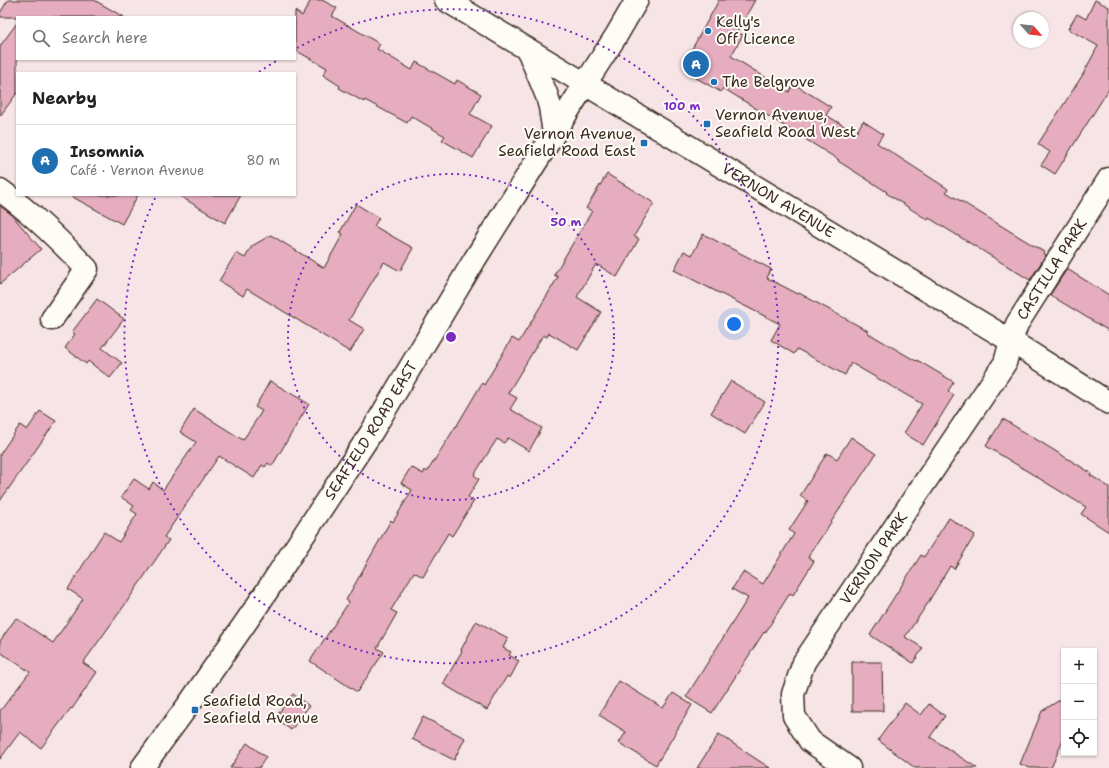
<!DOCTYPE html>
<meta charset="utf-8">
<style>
body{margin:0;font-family:"Shantell Sans",sans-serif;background:#f6f6f6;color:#222}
.controls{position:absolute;right:12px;bottom:12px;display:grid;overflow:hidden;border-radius:0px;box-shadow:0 1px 3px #0004}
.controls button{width:36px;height:36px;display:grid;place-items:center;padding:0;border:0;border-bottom:1px solid #e0e0e0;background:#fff;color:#222;font:20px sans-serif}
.compass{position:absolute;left:1013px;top:12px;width:36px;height:36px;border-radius:50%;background:#fff;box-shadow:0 1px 3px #0004;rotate:117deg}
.you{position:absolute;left:734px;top:324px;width:14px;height:14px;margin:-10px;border:3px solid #fff;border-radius:50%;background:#1a73e8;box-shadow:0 0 0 6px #1a73e833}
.badge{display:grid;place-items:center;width:26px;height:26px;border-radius:50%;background:#1f6fb2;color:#fff;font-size:13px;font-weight:700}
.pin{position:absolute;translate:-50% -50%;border:2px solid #fff;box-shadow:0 1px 4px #0006}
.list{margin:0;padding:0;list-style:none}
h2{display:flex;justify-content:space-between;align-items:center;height:52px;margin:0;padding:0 16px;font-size:17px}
h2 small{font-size:13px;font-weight:400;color:#767676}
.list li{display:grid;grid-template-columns:26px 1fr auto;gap:12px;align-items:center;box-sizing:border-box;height:72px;padding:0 16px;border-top:1px solid #e0e0e0}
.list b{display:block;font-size:15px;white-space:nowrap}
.list p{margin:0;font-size:13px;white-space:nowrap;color:#767676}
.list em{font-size:13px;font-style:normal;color:#767676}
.icon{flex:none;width:22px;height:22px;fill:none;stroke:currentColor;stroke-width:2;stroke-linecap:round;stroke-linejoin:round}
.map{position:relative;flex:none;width:1109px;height:768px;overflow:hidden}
.search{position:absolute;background:#fff;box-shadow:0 1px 3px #0004;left:16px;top:16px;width:280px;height:44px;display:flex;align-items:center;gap:10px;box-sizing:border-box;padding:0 14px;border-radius:0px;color:#767676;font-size:15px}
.panel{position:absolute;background:#fff;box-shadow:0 1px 3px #0004;left:16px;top:72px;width:280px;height:124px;border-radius:0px}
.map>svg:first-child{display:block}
.building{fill:#e5adbf;stroke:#3b2a1e}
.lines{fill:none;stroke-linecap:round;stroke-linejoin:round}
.street-casing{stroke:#3b2a1e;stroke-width:25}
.secondary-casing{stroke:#3b2a1e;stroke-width:25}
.street{stroke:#fdfcf7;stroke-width:22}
.secondary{stroke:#fdfcf7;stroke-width:22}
.ring{fill:none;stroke:#7b2cbf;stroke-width:2;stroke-dasharray:2 4}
.poi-dot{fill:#1f6fb2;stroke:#fdfcf7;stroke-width:1.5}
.labels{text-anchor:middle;stroke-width:4;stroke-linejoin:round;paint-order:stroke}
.poi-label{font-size:15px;fill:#3b2a1e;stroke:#fdfcf7;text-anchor:start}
.street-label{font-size:15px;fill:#3b2a1e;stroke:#fdfcf7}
.centre{fill:#7b2cbf;stroke:#fdfcf7;stroke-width:2}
.ring-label{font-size:12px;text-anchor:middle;font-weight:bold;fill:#7b2cbf;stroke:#fdfcf7;stroke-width:4;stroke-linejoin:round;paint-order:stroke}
</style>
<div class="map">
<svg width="1109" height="768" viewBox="0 0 1109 768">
<rect width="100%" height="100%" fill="#f6e4e6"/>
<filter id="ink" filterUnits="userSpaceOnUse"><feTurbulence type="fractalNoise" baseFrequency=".025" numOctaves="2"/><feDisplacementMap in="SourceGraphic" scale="8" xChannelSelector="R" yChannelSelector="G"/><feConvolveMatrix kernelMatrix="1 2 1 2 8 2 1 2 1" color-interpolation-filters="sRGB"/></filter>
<g filter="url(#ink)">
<g class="building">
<polygon points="8,0 94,0 124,17 0,17 0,13"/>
<polygon points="311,0 322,0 337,8 332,16 380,44 377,49 412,70 416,62 455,84 457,80 481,94 470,114 492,126 473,158 442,140 445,136 411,116 407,123 365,100 364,102 339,88 340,86 323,75 327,68 295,50 295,11 302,16"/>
<polygon points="719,0 755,0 737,32 743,35 731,56 789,92 794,84 831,107 826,115 856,133 863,121 883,134 877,143 948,189 946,192 1044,252 1043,254 1046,255 1030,280 929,218 928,220 886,193 887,192 838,161 839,160 723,88 721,92 691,75 687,58"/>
<polygon points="1095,0 1109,7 1109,89 1055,174 1041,165 1050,152 1038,144 1082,76 1098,46 1068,29 1077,14 1086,19"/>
<polygon points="17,23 17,93 0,116 0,46"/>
<polygon points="607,174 654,203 634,236 639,239 617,277 596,264 577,297 601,312 578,350 549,333 547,337 543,335 508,393 517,398 510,409 542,428 529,451 508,438 504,443 497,439 474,475 479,479 468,497 474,501 452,536 448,533 423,577 414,572 391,610 397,613 377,648 384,652 357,692 310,661 349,602 346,600 391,520 393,522 412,490 401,483 411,467 423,474 425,470 427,472 456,426 456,427 482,383 484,385 512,338 519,342 558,277 554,275 592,211 586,208"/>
<polygon points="69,195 138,195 122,224"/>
<polygon points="178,195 241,195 225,223"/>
<polygon points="356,204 379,218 374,226 413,248 400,271 384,262 349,320 364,329 350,352 247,289 243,296 219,281 236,253 245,258 252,246 271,235 324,268 343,234 340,232"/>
<polygon points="0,206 11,214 41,249 0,284"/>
<polygon points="703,234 771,269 767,278 798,294 799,293 868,331 868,333 916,361 917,360 954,382 948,391 954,395 923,445 904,433 922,404 851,363 845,375 797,349 794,354 771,340 780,324 674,270 684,251 692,255"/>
<polygon points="1067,269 1109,295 1109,331 1050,295"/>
<polygon points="97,299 124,319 102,348 122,363 110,378 88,361 86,364 65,348 75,334 72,332"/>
<polygon points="270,381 309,404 272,466 268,463 265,467 262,465 254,478 219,456 164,537 169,540 124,606 83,663 97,672 72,709 71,708 41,748 20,732 0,759 0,711 30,672 0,652 0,641 16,618 53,643 83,599 68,589 95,546 104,532 119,542 137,514 131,510 134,506 121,497 134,479 149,489 153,482 163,490 196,442 180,432 194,409 243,440 262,411 255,407"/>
<polygon points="731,381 765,402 745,434 711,413"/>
<polygon points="40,411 56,421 0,501 0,454 20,425 27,430"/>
<polygon points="1003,419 1091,473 1090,475 1109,487 1109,532 1081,514 1086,507 986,446"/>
<polygon points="851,437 876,454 808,557 814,561 793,595 790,593 765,633 764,632 712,713 686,697 748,598 732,589 743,572 763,584 794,534 789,530 808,501 800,496 827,453 837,459"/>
<polygon points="949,518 975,535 954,569 950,566 926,606 905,637 923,648 913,663 870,635 921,555 924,557"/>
<polygon points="476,621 508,638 503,648 511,652 509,655 519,661 510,678 507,676 487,710 443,684 462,651 461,650"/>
<polygon points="852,662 882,662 883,711 852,711"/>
<polygon points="619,681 663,708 673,693 692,705 656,765 619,743 626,732 599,715"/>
<polygon points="293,694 309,706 291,730 275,718"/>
<polygon points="1063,698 1064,701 1064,738 1051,768 1030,768 1020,764 1042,711"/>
<polygon points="905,703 921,715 929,704 945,716 930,737 977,768 915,768 878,740"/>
<polygon points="423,717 465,738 454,760 412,739"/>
<polygon points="719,734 744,751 770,768 697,768"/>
<polygon points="247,743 266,757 259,768 230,768"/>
</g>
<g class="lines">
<g class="street-casing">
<g id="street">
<polyline points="585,84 616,36 637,0"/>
<path d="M0,190C32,213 60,241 87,269L52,319"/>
<path id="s1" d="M849,768L810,741L794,716L793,694L804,662L1005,363L1011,341L1017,324L1109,179"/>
</g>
</g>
<g class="secondary-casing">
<g id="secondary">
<path id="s2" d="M446,0L1011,341L1109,403"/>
<polyline points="528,50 547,96 550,107 554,134"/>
<path id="s3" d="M142,768L189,704L257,606L371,433L475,259L585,84"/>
</g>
</g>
<use href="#street" class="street"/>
<use href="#secondary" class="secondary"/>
</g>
</g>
<g class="ring">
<circle cx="451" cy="337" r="163"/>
<path d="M259 72A327 327 0 0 1 278 60M297 48A327 327 0 1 1 156 196"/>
</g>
<g class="poi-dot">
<circle cx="708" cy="31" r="4"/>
<circle cx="714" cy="82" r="4"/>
<rect x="703" y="120" width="8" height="8" rx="2"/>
<rect x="640" y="139" width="8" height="8" rx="2"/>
<rect x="191" y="706" width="8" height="8" rx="2"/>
</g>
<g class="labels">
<g class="poi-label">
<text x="716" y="27">Kelly's<tspan x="716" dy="17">Off Licence</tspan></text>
<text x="722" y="87">The Belgrove</text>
<text x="715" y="120">Vernon Avenue,<tspan x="715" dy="17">Seafield Road West</tspan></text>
<text x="636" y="139" text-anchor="end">Vernon Avenue,<tspan x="636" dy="17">Seafield Road East</tspan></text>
<text x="203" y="706">Seafield Road,<tspan x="203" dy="17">Seafield Avenue</tspan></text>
</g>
<g class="street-label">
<text dy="5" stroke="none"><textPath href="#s2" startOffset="388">VERNON AVENUE</textPath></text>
<text dy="5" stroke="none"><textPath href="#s1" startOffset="599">CASTILLA PARK</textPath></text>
<text dy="5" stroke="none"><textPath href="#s3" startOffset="408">SEAFIELD ROAD EAST</textPath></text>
<text dy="5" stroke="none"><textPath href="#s1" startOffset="258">VERNON PARK</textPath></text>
</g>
</g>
<circle cx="451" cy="337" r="6" class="centre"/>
<g class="ring-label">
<text x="682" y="110">100 m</text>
<text x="566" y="226">50 m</text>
</g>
</svg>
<div class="controls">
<button>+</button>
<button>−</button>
<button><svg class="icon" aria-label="locate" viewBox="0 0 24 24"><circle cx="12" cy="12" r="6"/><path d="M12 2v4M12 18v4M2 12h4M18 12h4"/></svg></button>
</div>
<svg class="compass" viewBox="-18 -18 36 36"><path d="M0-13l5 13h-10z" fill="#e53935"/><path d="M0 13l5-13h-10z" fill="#767676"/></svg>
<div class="you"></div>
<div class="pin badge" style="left:696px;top:64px">A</div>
<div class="search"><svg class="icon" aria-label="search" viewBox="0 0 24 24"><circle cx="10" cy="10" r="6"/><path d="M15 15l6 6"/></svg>Search here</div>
<section class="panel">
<h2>Nearby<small></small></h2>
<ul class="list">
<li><span class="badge">A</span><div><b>Insomnia</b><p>Café · Vernon Avenue</p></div><em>80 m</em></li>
</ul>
</section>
</div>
